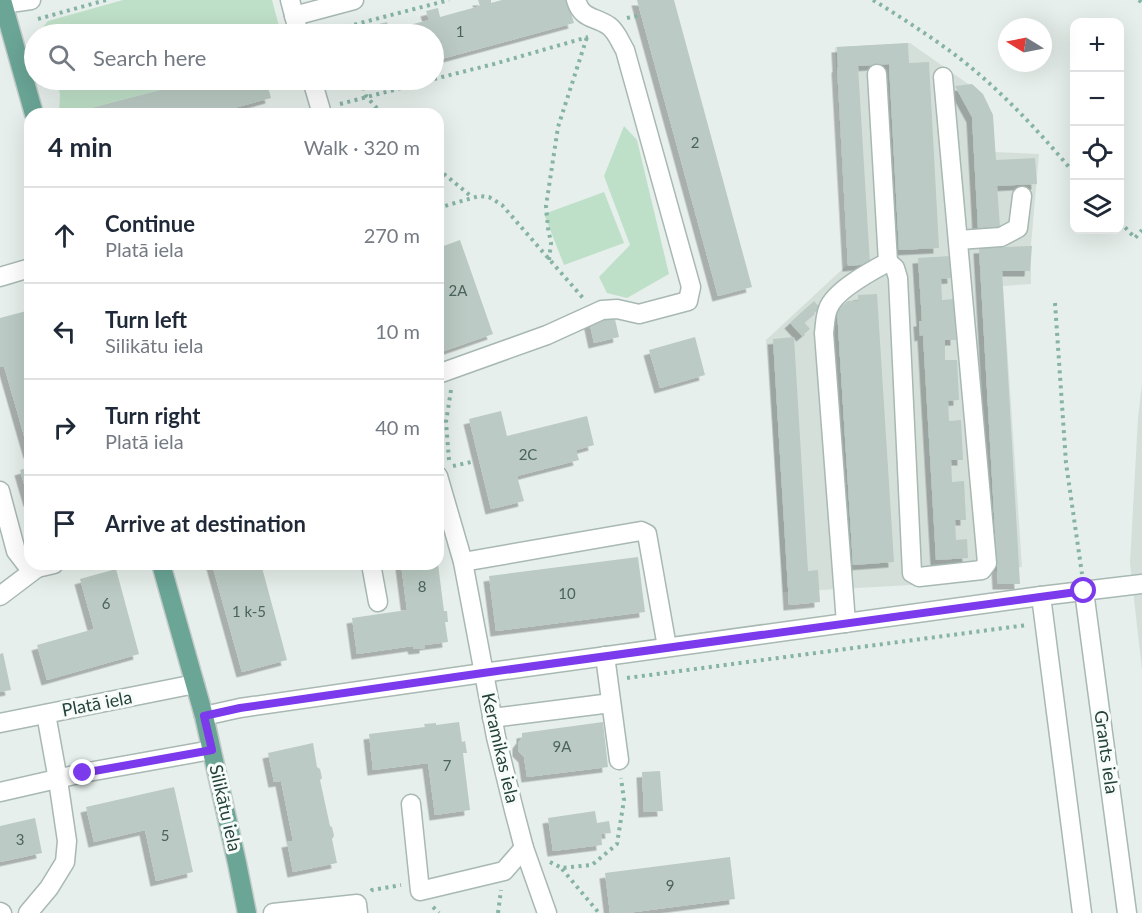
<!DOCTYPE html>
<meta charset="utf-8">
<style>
body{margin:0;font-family:Lato,sans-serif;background:#f2f2f3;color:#1f2937}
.controls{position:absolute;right:18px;top:18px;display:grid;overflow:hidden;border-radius:12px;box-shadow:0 6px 24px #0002}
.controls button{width:54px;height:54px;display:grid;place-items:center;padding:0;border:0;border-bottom:2px solid #e0e1e3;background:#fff;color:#1f2937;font:30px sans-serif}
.compass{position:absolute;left:998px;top:18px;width:54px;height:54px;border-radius:50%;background:#fff;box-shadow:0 6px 24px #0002;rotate:280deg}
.stop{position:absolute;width:18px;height:18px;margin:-14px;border:4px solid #7c3aed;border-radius:50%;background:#fff}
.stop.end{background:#7c3aed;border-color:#fff;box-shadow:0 2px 6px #0008}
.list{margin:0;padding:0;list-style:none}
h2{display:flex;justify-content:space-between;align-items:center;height:78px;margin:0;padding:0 24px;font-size:26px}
h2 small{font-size:20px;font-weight:400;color:#747a83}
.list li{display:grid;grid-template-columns:39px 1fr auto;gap:18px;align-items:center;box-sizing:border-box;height:96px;padding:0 24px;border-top:2px solid #e0e1e3}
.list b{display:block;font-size:22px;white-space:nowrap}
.list p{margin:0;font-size:20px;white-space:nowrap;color:#747a83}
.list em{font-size:20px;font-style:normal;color:#747a83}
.icon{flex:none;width:33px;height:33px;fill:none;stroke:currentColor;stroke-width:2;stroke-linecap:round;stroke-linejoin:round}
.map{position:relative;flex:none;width:1142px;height:913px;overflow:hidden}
.search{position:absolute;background:#fff;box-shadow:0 6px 24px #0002;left:24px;top:24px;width:420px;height:66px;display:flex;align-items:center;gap:15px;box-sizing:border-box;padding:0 21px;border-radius:33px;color:#747a83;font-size:22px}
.panel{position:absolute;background:#fff;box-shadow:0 6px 24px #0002;left:24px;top:108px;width:420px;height:462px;border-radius:18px}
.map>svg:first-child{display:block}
.built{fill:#d4dfda}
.green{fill:#bfe0c8}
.building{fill:#bbcac4;filter:url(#shadow)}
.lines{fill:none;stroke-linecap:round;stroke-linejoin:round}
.minor-casing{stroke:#a8b8b2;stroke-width:21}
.major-casing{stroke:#c2cac8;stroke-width:21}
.path{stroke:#86b3a5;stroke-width:4;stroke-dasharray:3 4.5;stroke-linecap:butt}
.minor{stroke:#fff;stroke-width:18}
.major{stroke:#6aa596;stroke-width:18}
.route{stroke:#7c3aed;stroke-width:8}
.labels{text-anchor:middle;stroke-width:6;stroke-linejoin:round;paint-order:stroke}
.number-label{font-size:15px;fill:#4a645c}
.street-label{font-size:18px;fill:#24423a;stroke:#f7fbf9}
</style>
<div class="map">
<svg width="1142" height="913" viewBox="0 0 1142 913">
<defs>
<filter id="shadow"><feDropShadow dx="-5.5" dy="5.5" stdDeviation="0" flood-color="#0004"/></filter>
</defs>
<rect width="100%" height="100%" fill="#e6efeb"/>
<g class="built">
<polygon points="910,43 981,93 994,152 1039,154 1031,245 1031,284 1003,286 1022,567 995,571 967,582 783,592 766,340 848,264 835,47"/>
<polygon points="1142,384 1142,670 1130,563 1138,418"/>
</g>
<g class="green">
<polygon points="123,0 272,0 281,34 45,34 43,27 48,21"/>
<polygon points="57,80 198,80 91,108 79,114 59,114 60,94"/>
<polygon points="624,126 637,140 669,274 627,298 607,293 599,277 630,245 604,176"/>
<polygon points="604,192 624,243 564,265 544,214"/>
</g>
<g class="building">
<polygon points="478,0 491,0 491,3 502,0 567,0 574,23 434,61 434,34 378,34 375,25 387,22 389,30 429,20 426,11 438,8 440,17 480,6"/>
<polygon points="637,0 674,0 752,287 718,296"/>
<polygon points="908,43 909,63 929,62 939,248 899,250 889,64 858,66 870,264 848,266 837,67 838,67 837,47"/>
<polygon points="198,80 266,80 271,98 211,114 93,114 91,108"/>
<polygon points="972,84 983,94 993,115 996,160 1035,158 1037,184 997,186 1000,227 978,228 972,117 955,86"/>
<polygon points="460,240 493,334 444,351 438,334 438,248"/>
<polygon points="1032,246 1030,271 1002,271 1020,584 998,584 979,248"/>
<polygon points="951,256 953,278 941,279 942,300 954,299 956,340 945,340 945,360 957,360 959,400 948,401 949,421 961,420 963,460 951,460 952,482 964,481 966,520 955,520 956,540 967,539 968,558 936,560 923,335 920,336 919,321 922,321 918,258"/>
<polygon points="877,294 894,562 853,565 837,310 848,301 858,301 858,295"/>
<polygon points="814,301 820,308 804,322 810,329 802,336 790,323"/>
<polygon points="30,310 30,453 29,453 4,366 0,367 0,318"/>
<polygon points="614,315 619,337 594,343 589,320"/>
<polygon points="695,337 705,375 660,388 649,350"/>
<polygon points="794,337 808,571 818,570 820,602 789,605 773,339"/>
<polygon points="501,411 507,436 587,416 594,445 576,450 579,460 517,476 524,501 491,509 469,419"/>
<polygon points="30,467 30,501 29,501 20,470"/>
<polygon points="638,557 645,612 496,631 489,576"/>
<polygon points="212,564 261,564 287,660 242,672"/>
<polygon points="401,564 438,564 444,611 447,611 448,622 445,622 448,642 425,645 425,648 414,649 413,646 357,654 352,618 407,610"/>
<polygon points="116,569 139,654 47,680 37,645 94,629 80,579"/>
<polygon points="3,653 11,690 0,692 0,654"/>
<polygon points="459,722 462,742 465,741 467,753 463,753 470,810 435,815 428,763 373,770 369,734 425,727 424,724 436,723 436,725"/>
<polygon points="603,722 608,767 527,777 524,757 518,751 518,743 522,738 522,733"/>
<polygon points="313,743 317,767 320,769 322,778 320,780 330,826 332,827 334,836 332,839 337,863 293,872 287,842 293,841 281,781 274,782 268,753"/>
<polygon points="660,771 663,811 644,812 642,772"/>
<polygon points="174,787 193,872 156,881 145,830 94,842 86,807"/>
<polygon points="595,811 597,823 609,821 611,833 601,834 602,845 553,851 548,818"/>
<polygon points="35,818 42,853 0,862 0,826"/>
<polygon points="730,857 735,899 627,913 610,913 605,873"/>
</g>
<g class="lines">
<g class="minor-casing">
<g id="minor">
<polyline points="290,0 299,34"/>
<polyline points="3,4 31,0"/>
<polyline points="294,16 354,0"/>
<polyline points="312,80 322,114"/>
<polyline points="958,240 1001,237 1018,228 1022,196"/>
<polyline points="888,262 895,268 898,278 912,573 919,577 982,570 987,563 943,77"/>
<polyline points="0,277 30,268"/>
<path d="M438,374L547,335L602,310L617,309L639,314L688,301L691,287L625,50C620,42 617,32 609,26C595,16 582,20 576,0"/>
<polyline points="438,476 463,562 496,737 514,810 524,848 547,913"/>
<polyline points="0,491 16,551 26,564 37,568 54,564"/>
<polyline points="463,562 641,531 647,534 667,647"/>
<polyline points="371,564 378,602"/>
<polyline points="1084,591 1127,913"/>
<polyline points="0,596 37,568"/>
<polyline points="1041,596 1082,913"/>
<path d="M846,623L824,333C825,326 825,316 828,309C834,291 871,271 888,262L877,74"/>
<polyline points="605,656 619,760"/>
<polyline points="204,716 240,708 483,673 1041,596 1142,584"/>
<polyline points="492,718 611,703"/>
<polyline points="0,723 195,684"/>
<polyline points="0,792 83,773 211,750"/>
<polyline points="411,804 420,891 504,871 524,848"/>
<polyline points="0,912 2,913"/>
<polyline points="28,913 49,888 65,862 67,841 58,780 46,714"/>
<polyline points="273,913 357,904 358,913"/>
</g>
</g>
<g class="major-casing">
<g id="major">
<polyline points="2,0 34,114"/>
<polyline points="161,564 204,716 237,863 247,913"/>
</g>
</g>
<g class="path">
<path d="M873,0C899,16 925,33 950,51C996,85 1037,129 1074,173"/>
<polyline points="1139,0 1142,3"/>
<polyline points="627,18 641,15"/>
<polyline points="38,19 106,0"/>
<polyline points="318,34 449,0"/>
<polyline points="434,79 494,64 588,37"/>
<polyline points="362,80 366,96 382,114"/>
<polyline points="340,104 432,80"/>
<polyline points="438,169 472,197"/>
<polyline points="438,208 479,196 489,197 502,205 583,298"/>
<polyline points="1120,222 1135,238 1142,230"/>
<polyline points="549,260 551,243 548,228 546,206 558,127 587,37"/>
<polyline points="1055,303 1066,463 1082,574"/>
<polyline points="449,460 446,422 451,390"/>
<polyline points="453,466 471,462"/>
<polyline points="627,678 1027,625"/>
<polyline points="550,862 562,868 592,865 617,844 624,800 621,778"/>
<polyline points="562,869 599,913"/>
<polyline points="371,891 372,890 401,885"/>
<polyline points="433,907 439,913"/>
<polyline points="498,913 501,890"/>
</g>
<use href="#minor" class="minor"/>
<use href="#major" class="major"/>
</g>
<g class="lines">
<polyline class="route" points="83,773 212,750 204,716 240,708 483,673 1084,591"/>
</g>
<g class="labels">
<g class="number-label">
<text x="460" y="37">1</text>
<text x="695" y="148">2</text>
<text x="458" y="296">2A</text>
<text x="528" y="460">2C</text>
<text x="422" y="592">8</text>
<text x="567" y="599">10</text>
<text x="106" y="609">6</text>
<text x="249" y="617">1 k-5</text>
<text x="562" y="752">9A</text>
<text x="447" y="771">7</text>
<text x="165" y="841">5</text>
<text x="20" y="845">3</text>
<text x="670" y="891">9</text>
</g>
<g class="street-label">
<text transform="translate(97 704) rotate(-11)" y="6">Platā iela</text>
<text transform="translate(500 748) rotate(77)" y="6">Keramikas iela</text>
<text transform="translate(1106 752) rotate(82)" y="6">Grants iela</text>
<text transform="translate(225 808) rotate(77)" y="6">Silikātu iela</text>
</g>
</g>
</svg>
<div class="controls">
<button>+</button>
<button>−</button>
<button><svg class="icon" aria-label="locate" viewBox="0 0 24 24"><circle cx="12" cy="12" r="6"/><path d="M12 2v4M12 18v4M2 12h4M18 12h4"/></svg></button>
<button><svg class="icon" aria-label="layers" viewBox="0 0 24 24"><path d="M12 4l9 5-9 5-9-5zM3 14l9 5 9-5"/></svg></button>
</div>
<svg class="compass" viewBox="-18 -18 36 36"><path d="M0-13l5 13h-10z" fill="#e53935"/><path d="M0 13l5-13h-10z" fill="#747a83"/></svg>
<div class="stop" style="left:1084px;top:591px"></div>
<div class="stop end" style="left:83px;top:773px"></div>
<div class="search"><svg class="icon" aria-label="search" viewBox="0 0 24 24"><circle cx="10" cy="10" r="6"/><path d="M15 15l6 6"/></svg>Search here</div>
<section class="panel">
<h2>4 min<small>Walk · 320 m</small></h2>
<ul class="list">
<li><svg class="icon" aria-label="ahead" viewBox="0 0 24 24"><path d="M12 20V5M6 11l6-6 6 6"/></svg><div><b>Continue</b><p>Platā iela</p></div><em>270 m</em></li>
<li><svg class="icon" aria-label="left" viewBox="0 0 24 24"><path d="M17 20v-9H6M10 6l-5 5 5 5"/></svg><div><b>Turn left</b><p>Silikātu iela</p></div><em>10 m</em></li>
<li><svg class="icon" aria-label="right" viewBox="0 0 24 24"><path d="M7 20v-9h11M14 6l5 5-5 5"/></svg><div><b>Turn right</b><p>Platā iela</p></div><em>40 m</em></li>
<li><svg class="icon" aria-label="arrive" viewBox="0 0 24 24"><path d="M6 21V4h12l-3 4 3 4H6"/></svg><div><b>Arrive at destination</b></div></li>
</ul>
</section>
</div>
